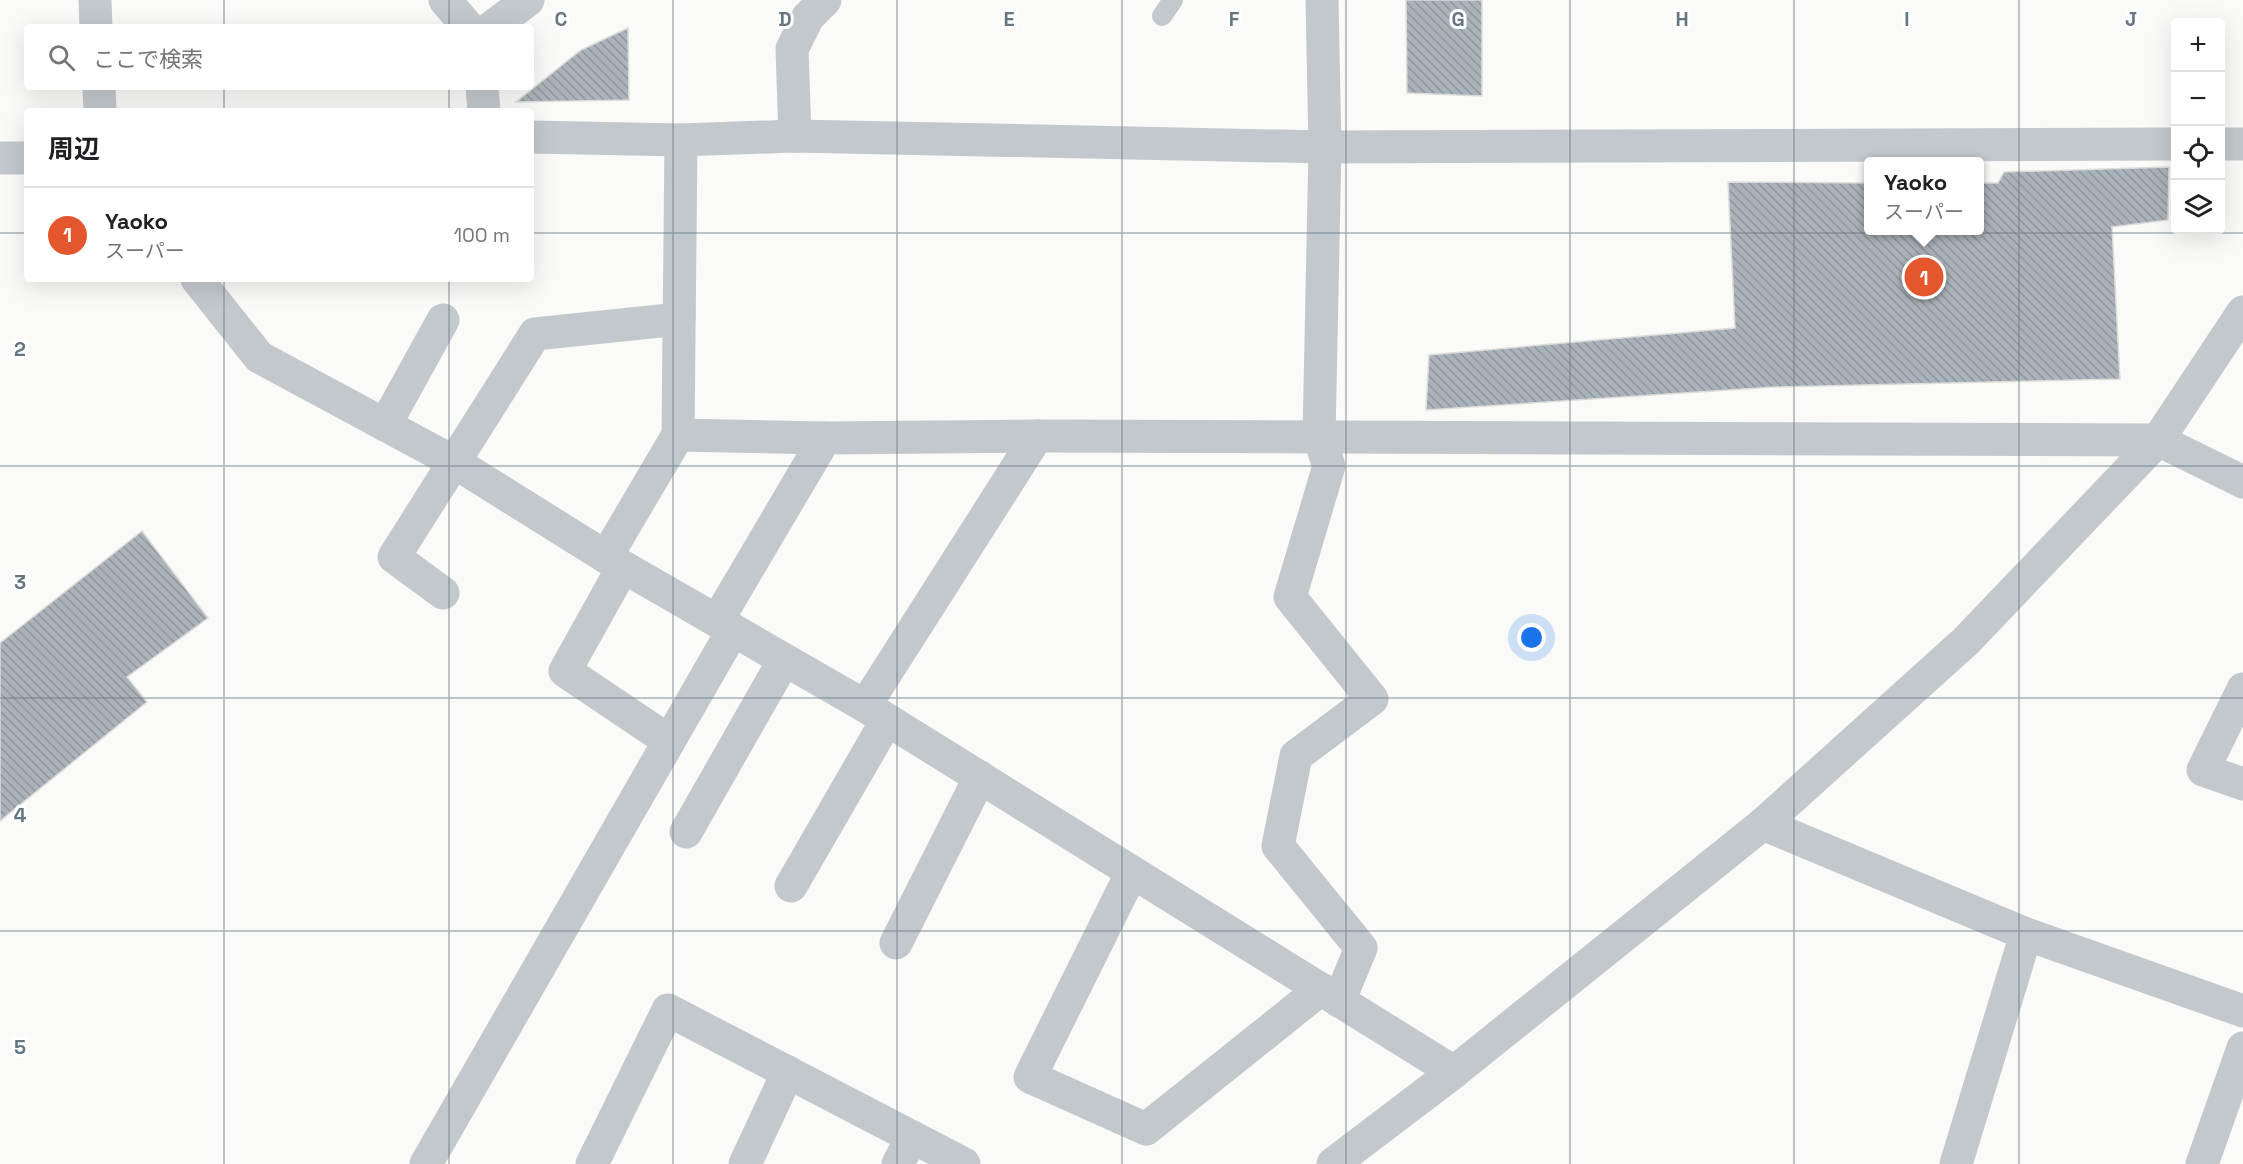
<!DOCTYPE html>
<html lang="ja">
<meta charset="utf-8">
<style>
body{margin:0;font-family:"Space Grotesk","Noto Sans JP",sans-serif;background:#f2f2f2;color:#202124}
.controls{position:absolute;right:18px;top:18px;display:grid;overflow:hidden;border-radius:6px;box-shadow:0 6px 24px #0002}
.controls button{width:54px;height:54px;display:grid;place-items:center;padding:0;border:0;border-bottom:2px solid #e0e0e0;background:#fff;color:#202124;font:30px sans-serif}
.you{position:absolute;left:1532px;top:638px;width:21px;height:21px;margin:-15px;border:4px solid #fff;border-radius:50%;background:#1a73e8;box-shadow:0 0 0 9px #1a73e833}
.badge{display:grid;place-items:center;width:39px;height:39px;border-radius:50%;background:#e4572e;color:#fff;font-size:20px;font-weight:700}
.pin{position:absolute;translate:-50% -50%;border:3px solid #fff;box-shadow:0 2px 6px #0006}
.popup{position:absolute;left:1864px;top:157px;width:120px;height:78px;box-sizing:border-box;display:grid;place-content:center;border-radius:6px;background:#fff;filter:drop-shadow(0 2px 4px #0005);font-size:20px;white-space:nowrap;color:#757577}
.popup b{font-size:22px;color:#202124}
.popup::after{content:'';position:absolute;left:50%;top:100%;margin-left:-12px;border:12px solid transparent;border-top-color:#fff}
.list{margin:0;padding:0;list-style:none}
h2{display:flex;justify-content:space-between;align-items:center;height:78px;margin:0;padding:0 24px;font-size:26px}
h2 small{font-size:20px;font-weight:400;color:#757577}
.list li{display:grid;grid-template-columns:39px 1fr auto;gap:18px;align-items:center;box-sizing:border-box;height:96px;padding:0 24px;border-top:2px solid #e0e0e0}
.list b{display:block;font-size:22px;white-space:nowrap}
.list p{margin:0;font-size:20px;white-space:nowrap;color:#757577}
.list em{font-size:20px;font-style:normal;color:#757577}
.icon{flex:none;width:33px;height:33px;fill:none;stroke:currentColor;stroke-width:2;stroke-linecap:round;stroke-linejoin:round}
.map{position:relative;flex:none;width:2243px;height:1164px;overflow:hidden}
.search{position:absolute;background:#fff;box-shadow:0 6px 24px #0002;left:24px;top:24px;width:510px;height:66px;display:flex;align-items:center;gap:15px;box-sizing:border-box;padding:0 21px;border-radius:6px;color:#757577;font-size:22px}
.panel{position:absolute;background:#fff;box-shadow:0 6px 24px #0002;left:24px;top:108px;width:510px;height:174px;border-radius:6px}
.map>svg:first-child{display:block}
.building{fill:url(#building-back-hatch);stroke:#dcdcda;stroke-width:1.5}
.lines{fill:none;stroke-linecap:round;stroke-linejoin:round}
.service{stroke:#c3c8cc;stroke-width:20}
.minor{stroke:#c3c8cc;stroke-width:33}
.tertiary{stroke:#c3c8cc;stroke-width:33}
.grid{fill:none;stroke:#657683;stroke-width:1.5;stroke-opacity:0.55}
.grid-label{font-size:20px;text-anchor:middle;font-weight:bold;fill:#657683;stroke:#fff;stroke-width:6;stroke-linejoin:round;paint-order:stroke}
</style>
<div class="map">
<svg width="2243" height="1164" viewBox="0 0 2243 1164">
<defs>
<pattern id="building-back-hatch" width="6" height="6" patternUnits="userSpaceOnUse" patternTransform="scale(1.5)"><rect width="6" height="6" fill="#aab3b9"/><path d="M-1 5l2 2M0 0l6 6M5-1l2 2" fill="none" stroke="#8e969c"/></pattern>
</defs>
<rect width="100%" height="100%" fill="#fafaf8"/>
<g class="building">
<polygon points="1406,0 1482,0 1482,96 1407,93"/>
<polygon points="628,28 629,100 516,102 581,50"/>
<polygon points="2169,167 2168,220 2112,227 2120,379 1774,387 1426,410 1429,355 1735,328 1728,182 1868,183 1868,230 1980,230 1980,183 1998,183 2004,172"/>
<polygon points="142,531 208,618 127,677 147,702 0,821 0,643"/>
</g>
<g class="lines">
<polyline class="service" points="1162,16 1173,0"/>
<g class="minor">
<polyline points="95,0 96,27"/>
<polyline points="445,0 468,27"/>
<polyline points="1322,0 1325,147 1319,437 1329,466 1290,597 1372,699 1296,756 1278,846 1361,948 1339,1001"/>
<polyline points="492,27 528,0"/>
<polyline points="99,87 100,111"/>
<polyline points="482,87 484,111"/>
<polyline points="795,136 792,49 808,17 825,0"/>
<polyline points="197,279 259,357 454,462 606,557 865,706 1454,1072"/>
<polyline points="385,425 443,320"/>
<polyline points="678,435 825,438 1037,436 2158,440 2243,482"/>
<polyline points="606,557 678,435 681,140"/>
<polyline points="623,567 565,671 669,741"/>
<polyline points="443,593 394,557 535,334 679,319"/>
<polyline points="717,621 825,438"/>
<polyline points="2243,689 2203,770 2243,784"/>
<polyline points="865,706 1037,436"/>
<polyline points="686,832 784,660"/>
<polyline points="1132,872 1030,1077 1146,1129 1321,989"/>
<polyline points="791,886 887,720"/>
<polyline points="896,943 980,777"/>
<polyline points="426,1164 733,630"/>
<polyline points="592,1164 668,1010 964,1164"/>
<polyline points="745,1164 788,1072"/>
<polyline points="898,1164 912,1137"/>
<polyline points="1956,1164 2026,934"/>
<polyline points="2202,1164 2243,1048"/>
</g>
<g class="tertiary">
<polyline points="531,137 681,140 795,136 1325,147 2176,144"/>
<polyline points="2220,144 2243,144"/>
<polyline points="0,158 27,158"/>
<polyline points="1763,824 2026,934 2243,1011"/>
<polyline points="1333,1164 1454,1072 1763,824 1966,641 2158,440 2243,312"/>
</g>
</g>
<path class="grid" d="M224,0V27M449,0V27M673,0V1164M897,0V1164M1122,0V1164M1346,0V1164M1570,0V1164M1794,0V1164M2019,0V1164M224,87V111M449,87V111M0,233H27M531,233H2243M224,279V1164M449,279V1164M0,466H2243M0,698H2243M0,931H2243"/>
<g class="grid-label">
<text x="561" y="26">C</text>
<text x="785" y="26">D</text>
<text x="1009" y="26">E</text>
<text x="1234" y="26">F</text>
<text x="1458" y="26">G</text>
<text x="1682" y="26">H</text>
<text x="1907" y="26">I</text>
<text x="2131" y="26">J</text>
<text x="20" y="356">2</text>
<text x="20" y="589">3</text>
<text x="20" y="822">4</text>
<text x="20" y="1054">5</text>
</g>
</svg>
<div class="controls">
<button>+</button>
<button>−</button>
<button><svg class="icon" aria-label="locate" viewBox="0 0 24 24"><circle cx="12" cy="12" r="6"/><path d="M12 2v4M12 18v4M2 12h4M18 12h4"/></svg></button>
<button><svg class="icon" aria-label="layers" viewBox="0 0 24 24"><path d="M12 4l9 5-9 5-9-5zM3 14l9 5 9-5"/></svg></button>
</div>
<div class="you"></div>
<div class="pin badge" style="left:1924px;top:277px">1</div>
<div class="popup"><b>Yaoko</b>スーパー</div>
<div class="search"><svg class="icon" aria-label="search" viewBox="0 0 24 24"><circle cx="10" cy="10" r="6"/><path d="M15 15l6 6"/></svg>ここで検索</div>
<section class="panel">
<h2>周辺<small></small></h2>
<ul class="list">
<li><span class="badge">1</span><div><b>Yaoko</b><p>スーパー</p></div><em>100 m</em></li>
</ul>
</section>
</div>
